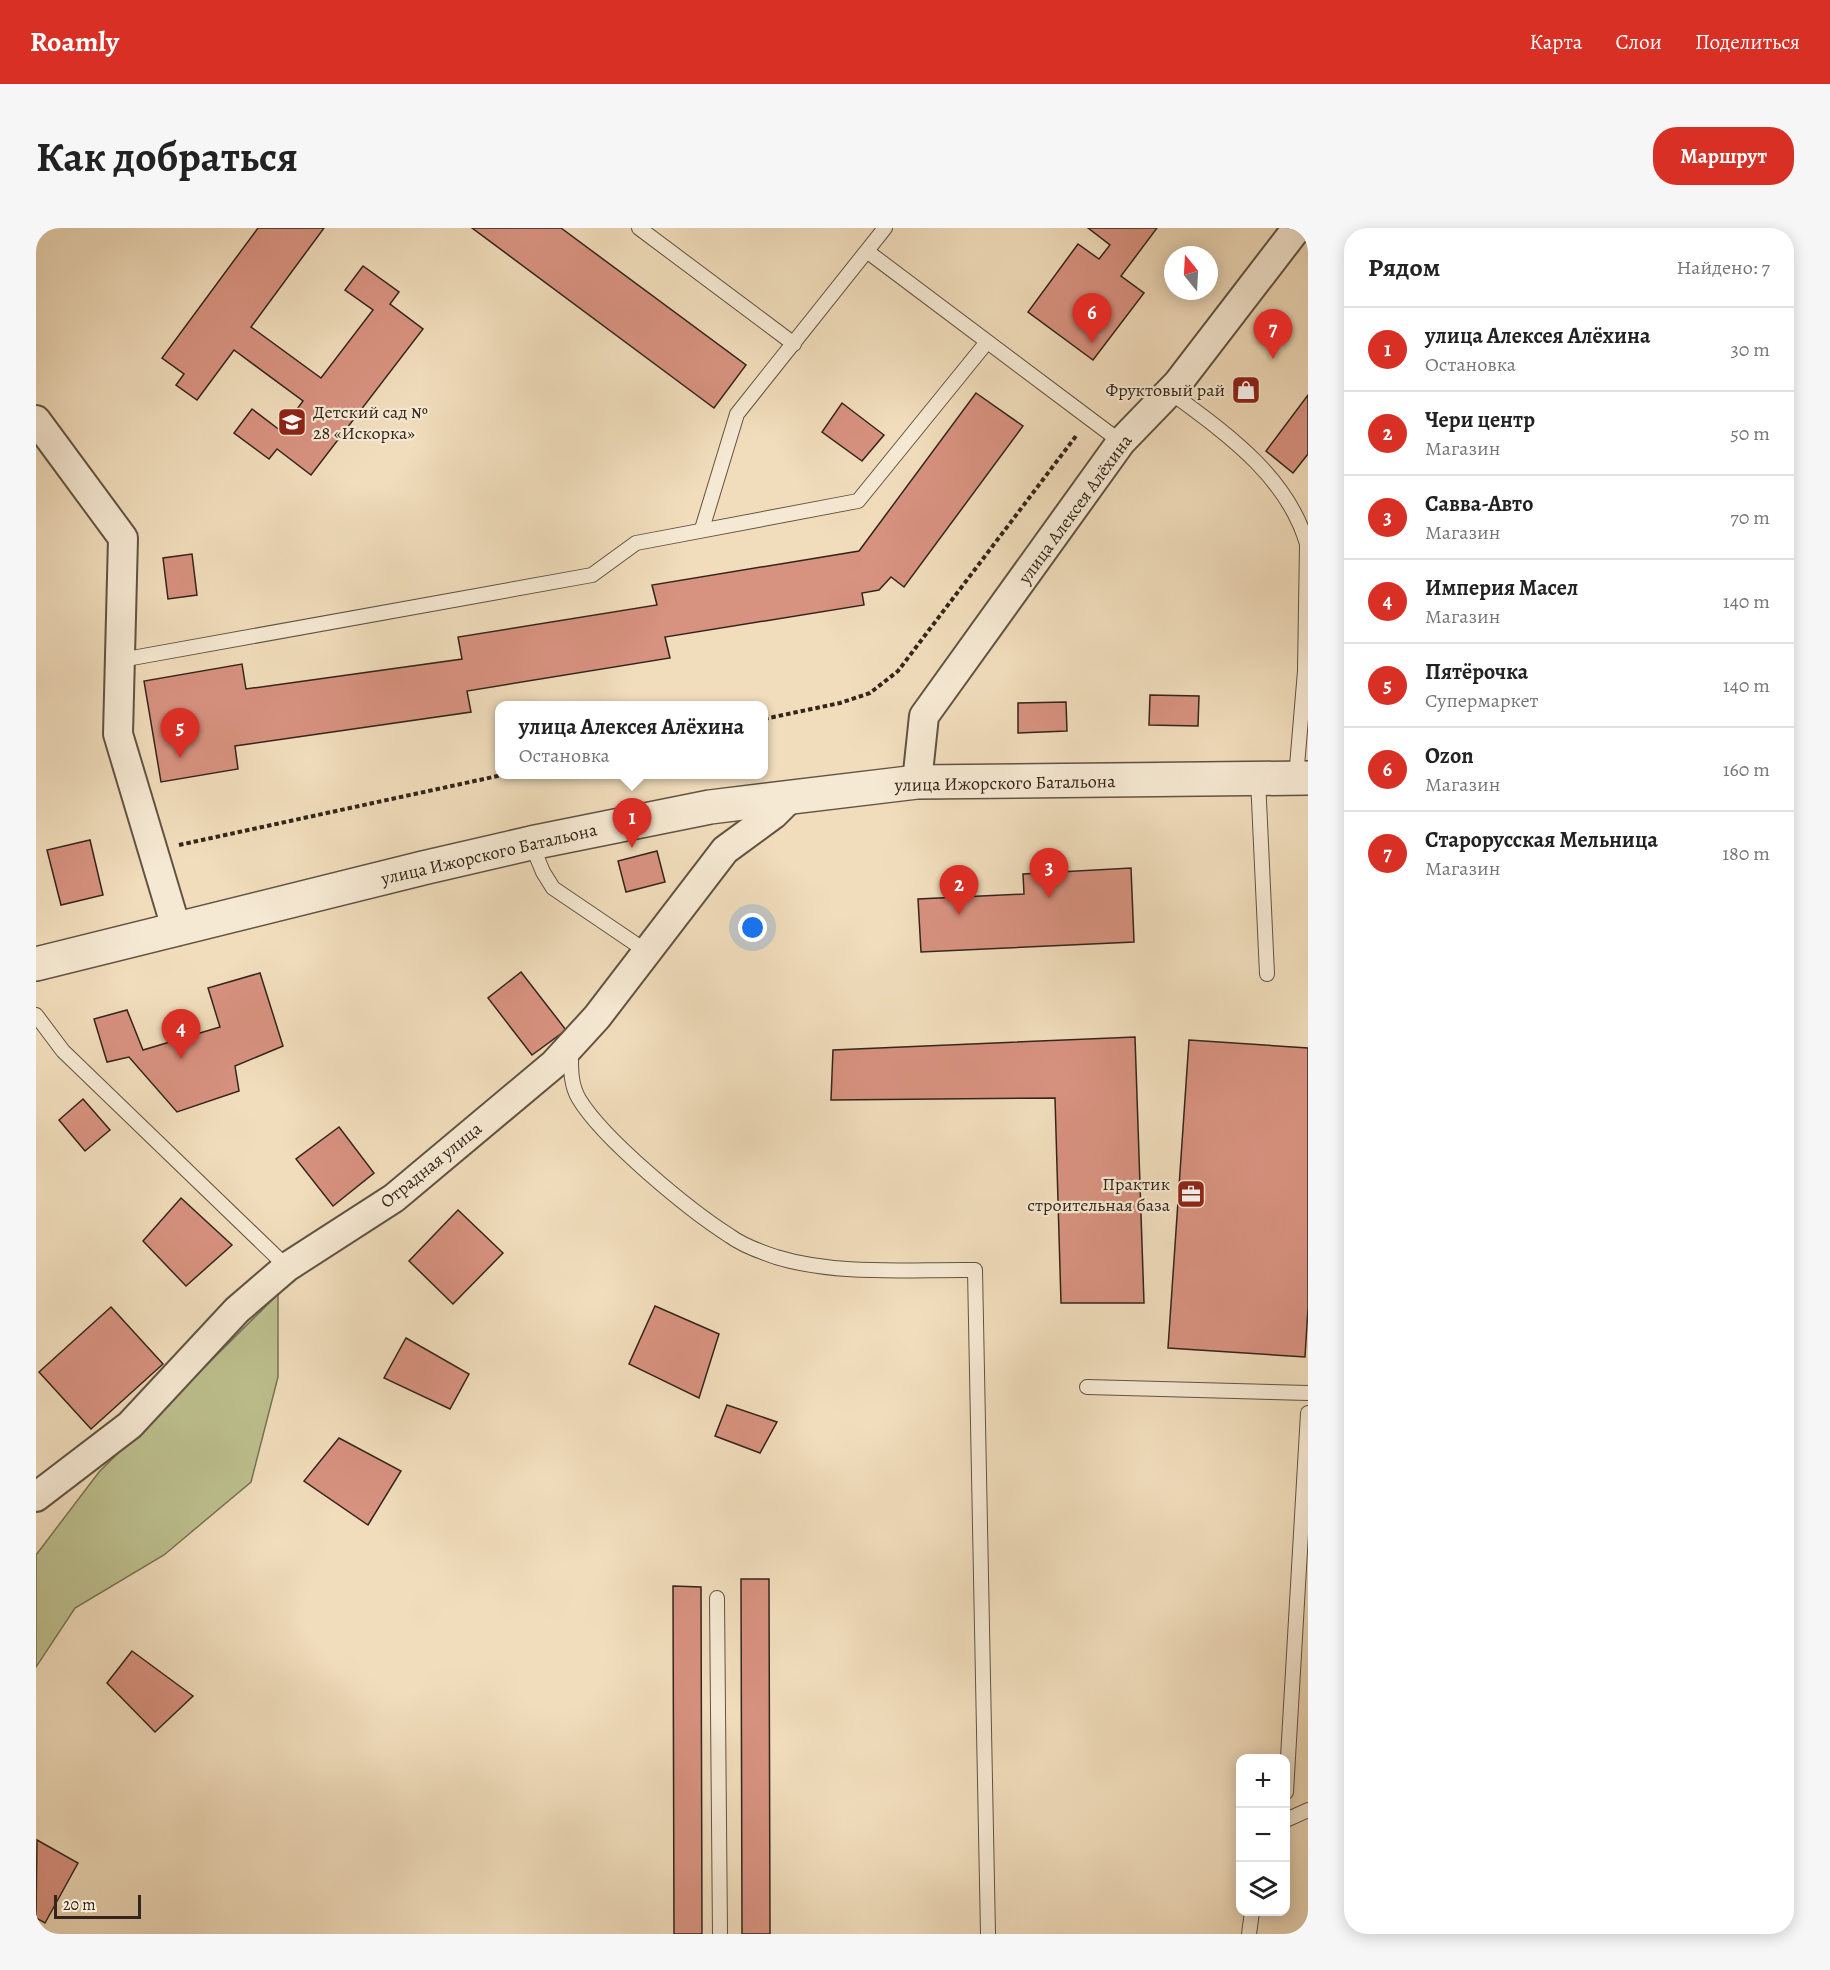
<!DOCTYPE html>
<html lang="ru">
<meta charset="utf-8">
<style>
body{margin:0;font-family:Alegreya,serif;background:#f6f6f6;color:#222}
.controls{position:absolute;right:18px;bottom:18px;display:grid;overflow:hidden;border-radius:12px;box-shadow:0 3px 15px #0003}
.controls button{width:54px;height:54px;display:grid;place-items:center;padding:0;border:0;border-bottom:2px solid #e0e0e0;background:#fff;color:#222;font:30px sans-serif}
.compass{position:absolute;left:1128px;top:18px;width:54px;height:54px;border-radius:50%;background:#fff;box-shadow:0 3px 15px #0003;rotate:342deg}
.scale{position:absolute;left:18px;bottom:15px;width:87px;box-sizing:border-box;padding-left:6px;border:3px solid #33251b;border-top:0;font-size:16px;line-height:21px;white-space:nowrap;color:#33251b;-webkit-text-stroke:4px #f6e9d3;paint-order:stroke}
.you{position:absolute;left:717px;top:700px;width:21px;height:21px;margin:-15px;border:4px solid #fff;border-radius:50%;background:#1a73e8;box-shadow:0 0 0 9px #1a73e833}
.badge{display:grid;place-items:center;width:39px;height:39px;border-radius:50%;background:#d93025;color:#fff;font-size:20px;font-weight:700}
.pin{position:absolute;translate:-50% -50px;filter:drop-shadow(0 2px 3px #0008)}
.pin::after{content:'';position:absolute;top:32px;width:21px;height:18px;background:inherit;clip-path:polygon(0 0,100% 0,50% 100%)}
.popup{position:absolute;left:459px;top:473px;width:273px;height:78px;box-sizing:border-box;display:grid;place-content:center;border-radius:12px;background:#fff;filter:drop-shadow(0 2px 4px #0005);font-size:20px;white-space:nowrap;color:#767676}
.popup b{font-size:22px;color:#222}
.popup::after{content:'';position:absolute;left:50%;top:100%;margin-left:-12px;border:12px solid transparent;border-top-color:#fff}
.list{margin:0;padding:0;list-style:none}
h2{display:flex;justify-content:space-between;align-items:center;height:78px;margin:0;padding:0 24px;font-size:26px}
h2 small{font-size:20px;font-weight:400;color:#767676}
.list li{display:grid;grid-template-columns:39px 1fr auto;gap:18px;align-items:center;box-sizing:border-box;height:84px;padding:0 24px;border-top:2px solid #e0e0e0}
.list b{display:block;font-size:22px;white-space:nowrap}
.list p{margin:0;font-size:20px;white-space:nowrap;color:#767676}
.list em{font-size:20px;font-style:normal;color:#767676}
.icon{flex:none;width:33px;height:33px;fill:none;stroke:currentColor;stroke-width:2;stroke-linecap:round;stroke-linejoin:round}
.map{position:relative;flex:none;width:1272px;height:1706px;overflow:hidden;border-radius:24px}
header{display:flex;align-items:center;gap:36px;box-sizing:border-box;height:84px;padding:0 30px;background:#d93025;color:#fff}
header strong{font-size:28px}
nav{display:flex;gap:33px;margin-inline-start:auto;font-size:21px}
.intro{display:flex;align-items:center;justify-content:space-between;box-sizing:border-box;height:144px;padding:0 36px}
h1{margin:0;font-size:42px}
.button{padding:15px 27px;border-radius:24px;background:#d93025;color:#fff;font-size:21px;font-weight:700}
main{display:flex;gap:36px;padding:0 36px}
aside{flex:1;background:#fff;border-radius:24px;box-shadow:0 3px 15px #0003}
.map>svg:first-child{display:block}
.green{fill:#bdc08e;stroke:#787254;stroke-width:1.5}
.building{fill:#d89280;stroke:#33251b;stroke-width:1.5}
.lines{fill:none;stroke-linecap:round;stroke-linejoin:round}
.service-casing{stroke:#625343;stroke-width:16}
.minor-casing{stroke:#625343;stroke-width:32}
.tertiary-casing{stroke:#625343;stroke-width:36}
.path{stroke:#33251b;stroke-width:4;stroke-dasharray:4.5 3;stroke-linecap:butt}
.service{stroke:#f6e9d3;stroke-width:14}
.minor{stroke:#f6e9d3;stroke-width:28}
.tertiary{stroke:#f6e9d3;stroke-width:33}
.labels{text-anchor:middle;stroke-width:4.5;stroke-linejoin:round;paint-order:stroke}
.poi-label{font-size:18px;fill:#33251b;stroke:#f6e9d3;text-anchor:end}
.street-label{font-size:18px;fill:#33251b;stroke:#f6e9d3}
</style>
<header>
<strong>Roamly</strong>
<nav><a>Карта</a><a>Слои</a><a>Поделиться</a></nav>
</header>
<div class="intro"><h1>Как добраться</h1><a class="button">Маршрут</a></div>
<main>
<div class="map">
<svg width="1272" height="1706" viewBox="0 0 1272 1706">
<rect width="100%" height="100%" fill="#f1ddbc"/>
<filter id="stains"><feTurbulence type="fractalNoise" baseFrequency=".00333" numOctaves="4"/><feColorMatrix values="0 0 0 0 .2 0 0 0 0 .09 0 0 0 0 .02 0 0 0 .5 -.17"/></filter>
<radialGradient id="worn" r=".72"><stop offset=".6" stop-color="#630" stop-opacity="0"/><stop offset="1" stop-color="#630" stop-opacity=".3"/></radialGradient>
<polygon class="green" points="242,1066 242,1149 215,1254 128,1327 39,1380 0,1439 0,1327 63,1244"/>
<g class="building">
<polygon points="222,0 288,0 215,99 285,150 337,82 309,62 327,38 363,64 354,76 387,101 275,247 241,221 233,231 198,205 216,181 245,203 267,173 198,122 161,172 140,157 148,146 126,130"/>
<polygon points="436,0 525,0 710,137 678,180"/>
<polygon points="1052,0 1121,0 1085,48 1108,65 1057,132 992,84 1042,16 1063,31 1074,17"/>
<polygon points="940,165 987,198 868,359 855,349 843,362 826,365 828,377 629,409 634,430 431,463 435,484 199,518 202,541 125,554 108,453 206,436 210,461 426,431 422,409 621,377 616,357 823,323"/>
<polygon points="1272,167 1272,226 1257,245 1230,223"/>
<polygon points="806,175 848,207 826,233 786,204"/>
<polygon points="156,326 161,367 132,371 127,330"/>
<polygon points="1114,467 1163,468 1162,498 1113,497"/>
<polygon points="1030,474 1031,503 982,505 982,475"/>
<polygon points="54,612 67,667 25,677 11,622"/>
<polygon points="621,623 629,654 590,664 582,633"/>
<polygon points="1095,640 1098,714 885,724 882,671 988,666 987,646"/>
<polygon points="485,744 530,802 496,827 452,770"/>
<polygon points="224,745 247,818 199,838 203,863 141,884 93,829 71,834 58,791 91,782 107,822 184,799 172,760"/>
<polygon points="1099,809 1108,1075 1025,1075 1019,870 795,872 797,822"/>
<polygon points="1153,812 1272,820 1272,1080 1269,1129 1132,1120"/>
<polygon points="47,871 74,902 49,923 23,892"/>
<polygon points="303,899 338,945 297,978 260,931"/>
<polygon points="145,970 196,1017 150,1058 107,1013"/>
<polygon points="422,982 467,1025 417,1076 373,1033"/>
<polygon points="619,1078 683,1106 663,1170 593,1136"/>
<polygon points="75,1079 127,1136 55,1201 3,1144"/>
<polygon points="370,1110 433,1146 414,1181 348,1150"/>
<polygon points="691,1177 741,1194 724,1225 679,1208"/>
<polygon points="303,1210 365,1243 332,1297 268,1253"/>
<polygon points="705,1351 733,1351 734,1706 706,1706"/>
<polygon points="637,1358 665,1359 666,1706 638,1706"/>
<polygon points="96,1423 157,1468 119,1504 71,1455"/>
<polygon points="1,1612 42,1635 9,1695 0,1690"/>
</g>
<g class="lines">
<g class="service-casing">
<g id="service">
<polyline points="603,0 758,116"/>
<polyline points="832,24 1085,214"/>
<path d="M1134,164C1188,204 1251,247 1271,316L1269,443L1260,550"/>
<polyline points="666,301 701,186 849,0"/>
<polyline points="85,432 556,347 600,315 822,273 951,114"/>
<polyline points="1222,551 1231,746"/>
<polyline points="495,615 507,644 517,660 610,723"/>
<polyline points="0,787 27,823 251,1039"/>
<path d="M535,822C535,839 534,856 543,871C567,911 653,982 694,1008C706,1017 725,1024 740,1029C802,1048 874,1041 939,1042L952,1706"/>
<polyline points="1051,1159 1272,1165"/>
<polyline points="681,1370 684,1706"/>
<polyline points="1250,1564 1272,1185"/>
<polyline points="1250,1592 1272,1582"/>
<polyline points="1213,1706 1216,1684"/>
</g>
</g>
<g class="minor-casing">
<g id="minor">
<polyline points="0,192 87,310 82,506 141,703"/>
<polyline points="881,554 888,488 1085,214 1142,155 1261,0"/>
<polyline points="0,1269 94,1197 201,1082 251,1039 358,970 518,836 561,789 689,622 738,586 755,569"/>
</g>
</g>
<g class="tertiary-casing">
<polyline id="tertiary" points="0,736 387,640 495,615 674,579 881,554 1272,550"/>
</g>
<g class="path">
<polyline points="728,491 804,475 834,465 862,443 1040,208"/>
<polyline points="143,617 471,546"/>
</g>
<use href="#service" class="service"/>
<use href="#minor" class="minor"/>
<use href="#tertiary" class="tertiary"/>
</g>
<defs>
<g id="shop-square" transform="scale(1.5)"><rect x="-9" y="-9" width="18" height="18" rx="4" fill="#8f2418" stroke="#f6e9d3"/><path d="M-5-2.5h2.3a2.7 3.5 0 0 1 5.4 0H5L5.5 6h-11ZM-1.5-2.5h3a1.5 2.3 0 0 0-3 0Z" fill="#fff"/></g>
<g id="school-square" transform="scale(1.5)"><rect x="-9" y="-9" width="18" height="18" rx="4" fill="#8f2418" stroke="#f6e9d3"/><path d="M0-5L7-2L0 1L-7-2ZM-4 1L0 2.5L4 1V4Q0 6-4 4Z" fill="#fff"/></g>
<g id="office-square" transform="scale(1.5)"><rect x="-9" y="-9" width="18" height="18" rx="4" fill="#8f2418" stroke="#f6e9d3"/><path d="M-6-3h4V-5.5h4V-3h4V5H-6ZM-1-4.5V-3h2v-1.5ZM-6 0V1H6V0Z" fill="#fff"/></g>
</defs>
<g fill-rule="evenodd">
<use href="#shop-square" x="1210" y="162"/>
<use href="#school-square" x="256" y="194"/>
<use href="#office-square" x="1155" y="966"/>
</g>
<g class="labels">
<g class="poi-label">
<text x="1189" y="168">Фруктовый рай</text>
<text x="277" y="190" text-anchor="start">Детский сад №<tspan x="277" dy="21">28 «Искорка»</tspan></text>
<text x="1134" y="962">Практик<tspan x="1134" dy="21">строительная база</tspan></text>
</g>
<g class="street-label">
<text transform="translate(1039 281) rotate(-54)" y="6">улица Алексея Алёхина</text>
<text transform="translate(969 555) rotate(-1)" y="6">улица Ижорского Батальона</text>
<text transform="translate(453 626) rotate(-13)" y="6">улица Ижорского Батальона</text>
<text transform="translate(395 937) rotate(-39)" y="6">Отрадная улица</text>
</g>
</g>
<rect width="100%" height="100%" filter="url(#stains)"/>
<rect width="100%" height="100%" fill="url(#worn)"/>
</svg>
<div class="controls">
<button>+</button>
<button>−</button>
<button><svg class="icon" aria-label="layers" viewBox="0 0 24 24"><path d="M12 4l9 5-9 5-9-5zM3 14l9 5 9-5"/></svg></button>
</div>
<svg class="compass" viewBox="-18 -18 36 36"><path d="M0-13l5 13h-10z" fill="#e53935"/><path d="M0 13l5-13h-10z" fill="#767676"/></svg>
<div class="scale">20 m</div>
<div class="you"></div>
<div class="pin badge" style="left:596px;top:620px">1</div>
<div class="popup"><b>улица Алексея Алёхина</b>Остановка</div>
<div class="pin badge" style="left:923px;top:687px">2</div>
<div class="pin badge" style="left:1013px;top:670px">3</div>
<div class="pin badge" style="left:145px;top:831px">4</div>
<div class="pin badge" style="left:144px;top:530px">5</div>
<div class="pin badge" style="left:1056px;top:115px">6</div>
<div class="pin badge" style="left:1237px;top:131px">7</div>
</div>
<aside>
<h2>Рядом<small>Найдено: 7</small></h2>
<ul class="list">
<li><span class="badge">1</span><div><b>улица Алексея Алёхина</b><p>Остановка</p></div><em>30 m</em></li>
<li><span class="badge">2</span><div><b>Чери центр</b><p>Магазин</p></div><em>50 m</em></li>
<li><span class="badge">3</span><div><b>Савва-Авто</b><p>Магазин</p></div><em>70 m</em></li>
<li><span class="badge">4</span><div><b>Империя Масел</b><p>Магазин</p></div><em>140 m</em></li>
<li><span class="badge">5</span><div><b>Пятёрочка</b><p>Супермаркет</p></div><em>140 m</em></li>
<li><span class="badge">6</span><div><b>Ozon</b><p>Магазин</p></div><em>160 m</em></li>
<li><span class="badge">7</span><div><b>Старорусская Мельница</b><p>Магазин</p></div><em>180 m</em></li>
</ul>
</aside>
</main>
